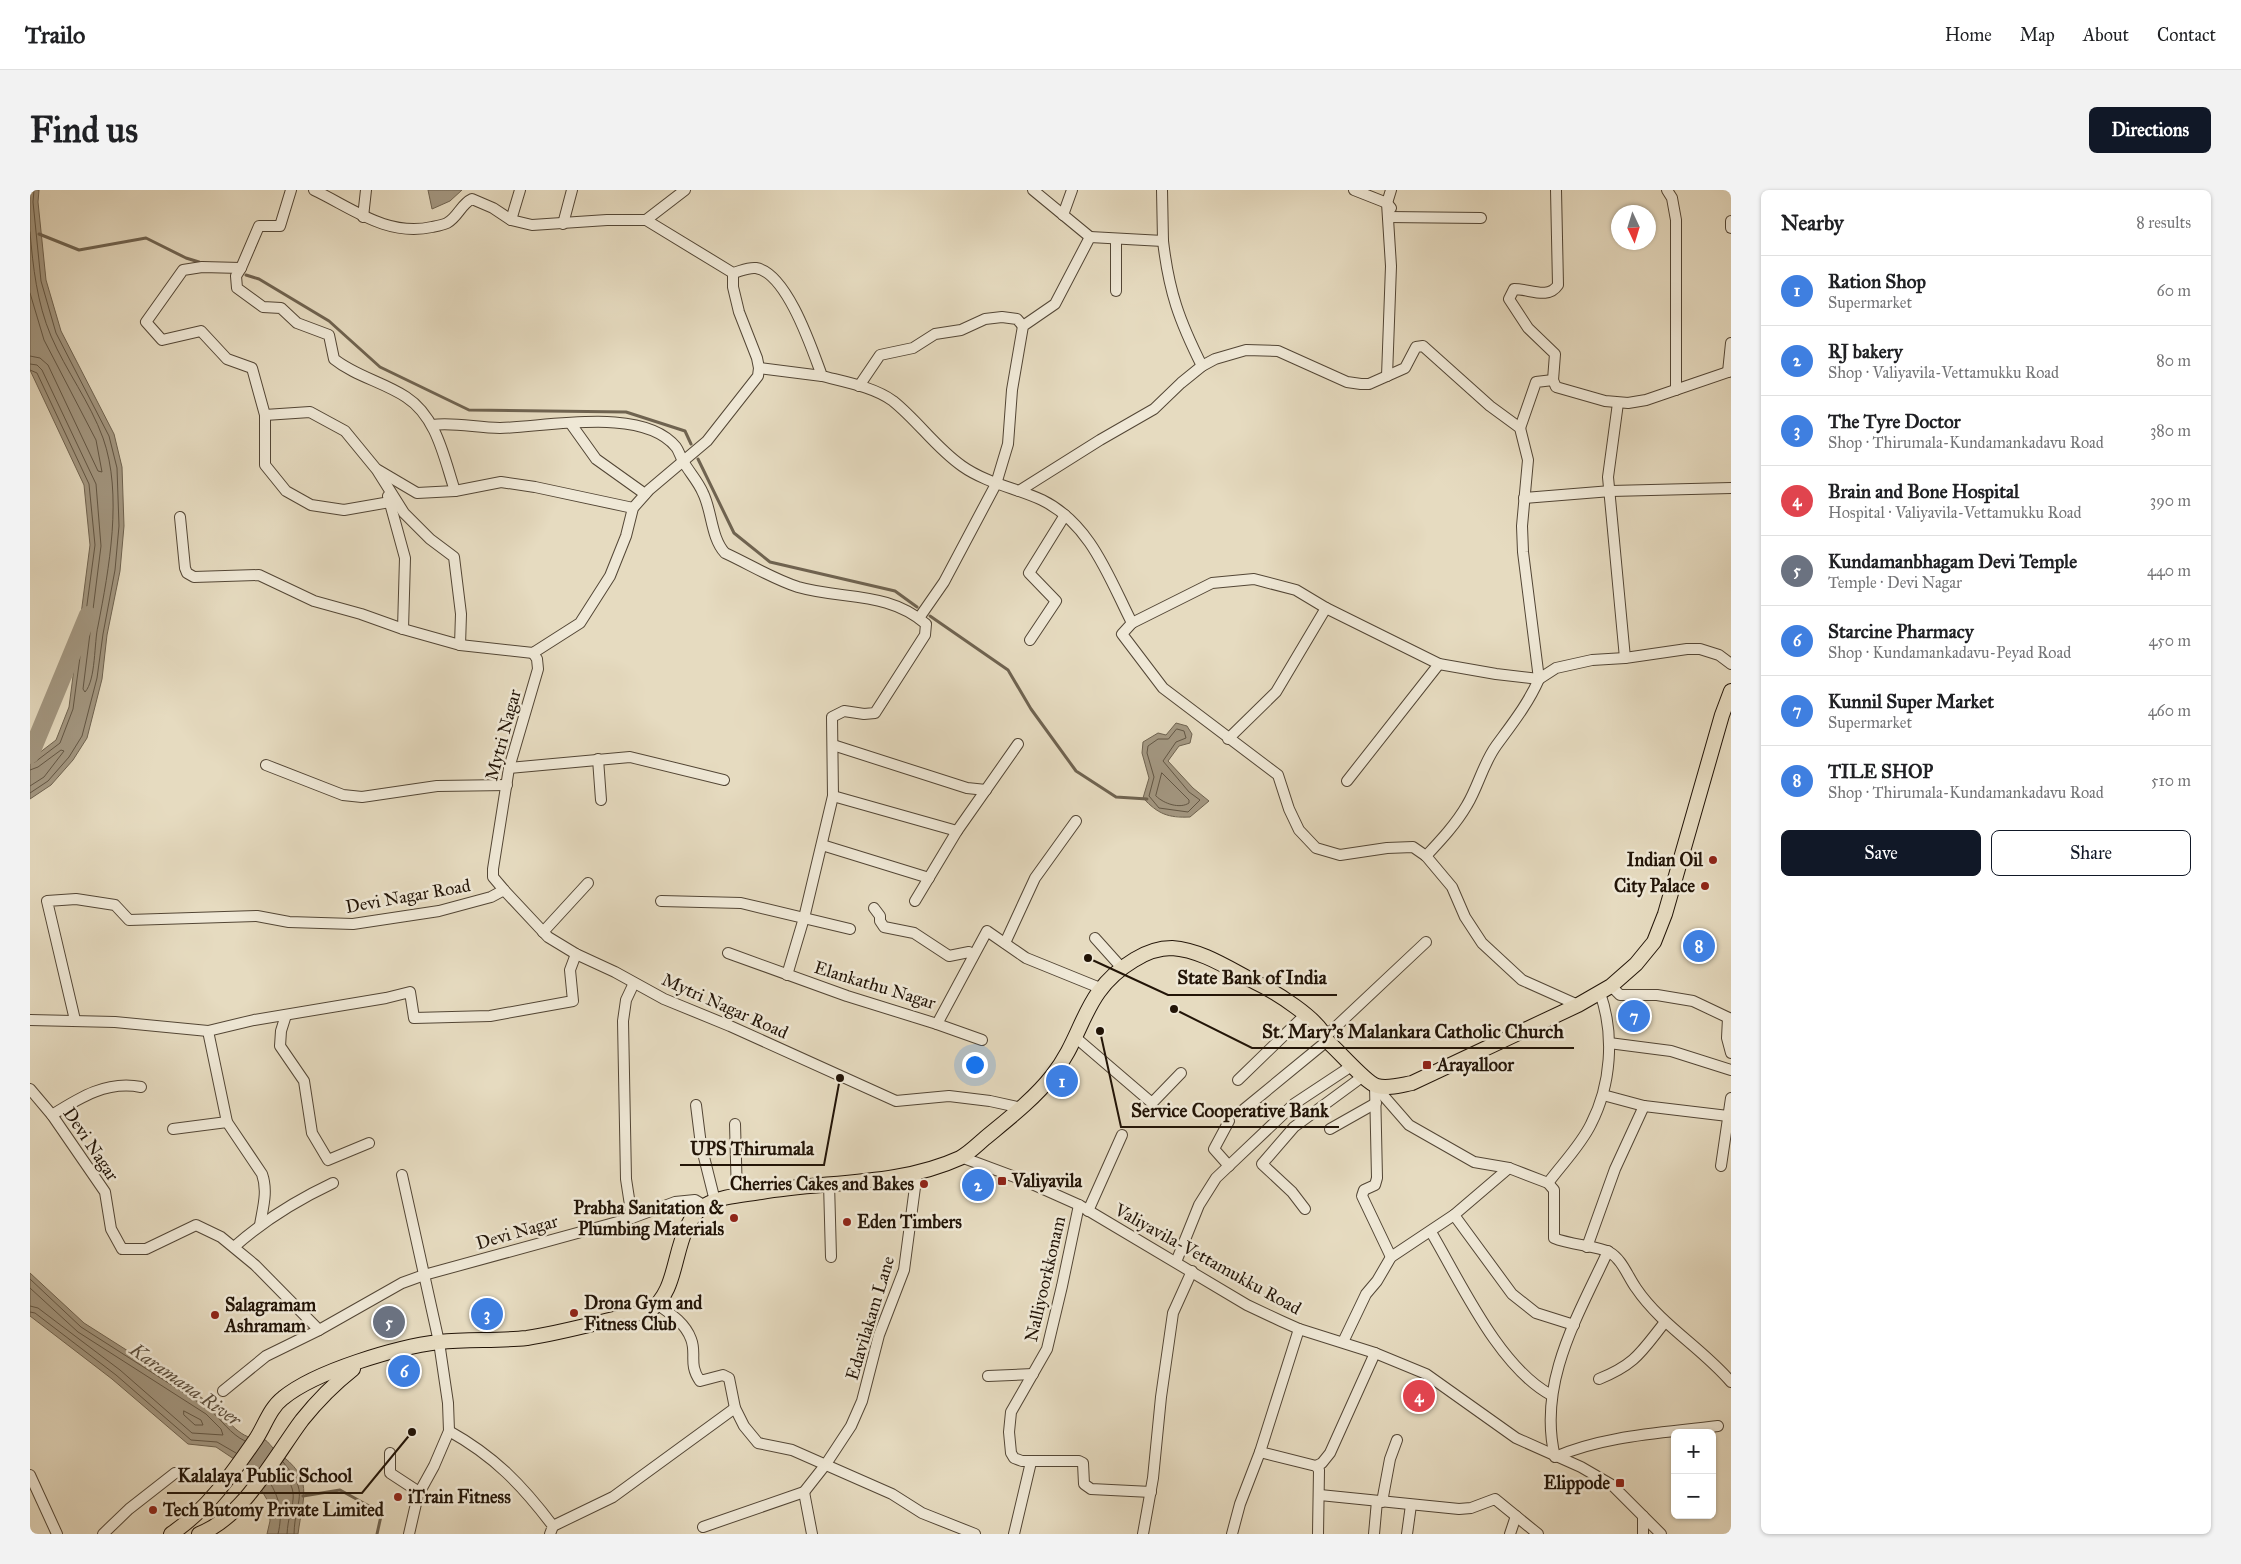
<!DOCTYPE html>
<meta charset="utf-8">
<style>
body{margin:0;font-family:"IM FELL Great Primer",serif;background:#f2f2f2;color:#202124}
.controls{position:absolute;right:15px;bottom:15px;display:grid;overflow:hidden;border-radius:8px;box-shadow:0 1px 4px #0004}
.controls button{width:45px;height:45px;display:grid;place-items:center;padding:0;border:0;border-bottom:1px solid #e0e0e0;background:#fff;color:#202124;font:25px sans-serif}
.compass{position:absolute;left:1581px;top:15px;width:45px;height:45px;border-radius:50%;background:#fff;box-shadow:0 1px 4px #0004;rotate:176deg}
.you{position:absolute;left:944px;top:874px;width:18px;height:18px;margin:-12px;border:4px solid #fff;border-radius:50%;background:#1a73e8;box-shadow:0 0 0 8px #1a73e833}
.badge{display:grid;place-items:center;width:32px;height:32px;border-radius:50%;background:#111827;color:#fff;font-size:16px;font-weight:700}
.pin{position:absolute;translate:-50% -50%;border:2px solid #fff;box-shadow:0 1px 5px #0006}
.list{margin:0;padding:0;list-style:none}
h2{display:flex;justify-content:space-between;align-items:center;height:65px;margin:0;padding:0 20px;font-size:21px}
h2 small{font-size:16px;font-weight:400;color:#757577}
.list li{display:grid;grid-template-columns:32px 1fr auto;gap:15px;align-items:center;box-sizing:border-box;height:70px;padding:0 20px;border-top:1px solid #e0e0e0}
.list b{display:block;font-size:19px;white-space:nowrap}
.list p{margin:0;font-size:16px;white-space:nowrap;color:#757577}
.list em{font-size:16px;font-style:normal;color:#757577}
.actions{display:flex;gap:10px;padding:15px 20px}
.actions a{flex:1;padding:11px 0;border:1px solid #111827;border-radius:8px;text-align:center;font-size:18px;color:#111827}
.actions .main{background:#111827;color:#fff}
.map{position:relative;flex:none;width:1701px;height:1344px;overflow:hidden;border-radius:8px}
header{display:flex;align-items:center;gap:30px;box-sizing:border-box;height:70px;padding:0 25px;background:#fff;border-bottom:1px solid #e0e0e0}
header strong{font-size:24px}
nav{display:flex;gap:28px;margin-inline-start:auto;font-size:18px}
.intro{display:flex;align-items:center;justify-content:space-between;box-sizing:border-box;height:120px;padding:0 30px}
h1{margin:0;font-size:35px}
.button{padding:12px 22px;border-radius:8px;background:#111827;color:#fff;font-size:18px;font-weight:700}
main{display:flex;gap:30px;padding:0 30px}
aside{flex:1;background:#fff;border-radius:8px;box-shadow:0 1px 4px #0004}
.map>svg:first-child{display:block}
.water{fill:#a39781;stroke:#6f6350}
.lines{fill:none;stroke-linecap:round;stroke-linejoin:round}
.shore{stroke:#625644;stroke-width:1}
.stream{stroke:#6f6350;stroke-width:3}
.river{stroke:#a39781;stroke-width:18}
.minor-casing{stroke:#534635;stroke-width:12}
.major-casing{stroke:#221407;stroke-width:16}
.minor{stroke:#efe8d6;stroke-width:10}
.major{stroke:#e6dbc0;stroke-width:14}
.poi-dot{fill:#8f2418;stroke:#efe8d6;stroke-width:2}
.labels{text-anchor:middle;stroke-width:5;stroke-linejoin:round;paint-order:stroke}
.street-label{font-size:18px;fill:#221407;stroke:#efe8d6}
.poi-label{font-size:18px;font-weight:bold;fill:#221407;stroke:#efe8d6;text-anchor:start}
.water-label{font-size:19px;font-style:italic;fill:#5c4f3e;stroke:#efe8d6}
.leader{fill:none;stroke:#221407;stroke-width:2}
.callout-dot{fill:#221407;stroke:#efe8d6;stroke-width:2}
.callout-label{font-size:19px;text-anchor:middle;font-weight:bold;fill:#221407;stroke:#efe8d6;stroke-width:5;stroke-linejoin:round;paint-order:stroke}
</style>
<header>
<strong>Trailo</strong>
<nav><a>Home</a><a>Map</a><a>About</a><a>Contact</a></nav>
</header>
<div class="intro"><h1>Find us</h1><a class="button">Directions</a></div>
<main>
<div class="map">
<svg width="1701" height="1344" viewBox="0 0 1701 1344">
<rect width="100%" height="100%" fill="#e6dbc0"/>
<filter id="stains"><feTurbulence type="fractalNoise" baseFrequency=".004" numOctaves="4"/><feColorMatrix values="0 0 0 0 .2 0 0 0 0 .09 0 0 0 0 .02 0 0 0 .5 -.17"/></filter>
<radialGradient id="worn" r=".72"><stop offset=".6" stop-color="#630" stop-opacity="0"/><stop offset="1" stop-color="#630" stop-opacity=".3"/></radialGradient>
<g class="water">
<polygon points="0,0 9,0 8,12 16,90 31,141 84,244 92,277 94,336 90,381 77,445 72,489 57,548 43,570 21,595 0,609 0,570 26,550 39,517 60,355 54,295 0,180"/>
<polygon points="398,0 432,0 420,11 402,19"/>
<path d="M1146,533L1157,536L1162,544L1160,553L1149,556L1138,571L1163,598L1179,611L1160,627C1138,628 1128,624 1113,608L1119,588L1112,563L1113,552L1128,543L1136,545Z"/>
<path d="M0,1083L54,1133L183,1215C199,1230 209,1251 234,1249C239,1252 242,1258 247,1262C285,1289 273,1305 268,1344H237L240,1331L239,1313L226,1291L210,1273L186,1257L158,1254L82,1189L0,1126Z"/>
</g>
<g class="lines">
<g class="shore">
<path d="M0,42C3,77 7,113 21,146C36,181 60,212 73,248C93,304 79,379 68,436C64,452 66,490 55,502L53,499L71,356L66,294L12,180L7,175L0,174"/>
<polyline points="0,103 14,150 66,250 72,282 68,281 18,175 10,168 0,166"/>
<polyline points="0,180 7,183 59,294 65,355 43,519 30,553 5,572 0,573"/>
<polygon points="1147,539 1154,541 1156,548 1146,552 1133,571 1159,602 1170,610 1158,622 1129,618 1119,606 1124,587 1117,563 1118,556 1128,549 1138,549"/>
<polyline points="0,580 8,577 31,560 34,561 14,587 0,596"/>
<path d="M1132,583L1159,610V613C1150,619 1134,614 1126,606Z"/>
<polyline points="0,603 18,591 39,567 52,546 67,488 73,444 85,380 89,336 87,278 79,246 26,143 11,91 3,12 4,0"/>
<path d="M0,1089L51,1137L179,1219C192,1230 200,1244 215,1251"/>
<polyline points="0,1098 48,1142 176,1224 191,1239 193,1245 162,1243 90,1180 8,1118 0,1116"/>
<polyline points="0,1122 5,1123 86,1185 161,1250 187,1252 206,1263"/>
<polygon points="154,1221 171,1230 173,1235 165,1235 154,1225"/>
<path d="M253,1272C281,1305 265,1307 264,1344"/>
<path d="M249,1278C274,1306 259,1311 257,1344"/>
<path d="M239,1291C250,1309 253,1323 248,1344"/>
</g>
<g class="stream">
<polyline points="9,44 49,60 116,48 156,68 169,72"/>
<polyline points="216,85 229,89 299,131 350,177 439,220 596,222 655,241 661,254"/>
<polyline points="668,269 704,343 740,372 865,401 887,417"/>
<polyline points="900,426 978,480 1001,519 1046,581 1086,607 1117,609"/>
<polyline points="273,1306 310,1300 339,1316 351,1326 347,1344"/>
</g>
<polyline class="river" points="0,565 58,425"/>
<g class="minor-casing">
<g id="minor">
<polyline points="261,0 250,36 229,36 211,78 172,77 153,80 116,132 132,150 171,141 197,169 222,178 235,225 280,222 315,241 347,280 374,323 400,349 424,367 431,424 430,455"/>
<path d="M284,0C322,18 357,47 402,37C407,36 413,35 417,33C428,27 431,14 442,9L463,18L481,30L502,35L577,30H616L703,83C711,81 718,77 726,78C757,83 782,159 792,186C815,192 844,197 863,211C888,231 906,258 932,276C956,293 986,298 1012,310C1061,334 1079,388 1102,433L1092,444L1133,498L1248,585L1259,619L1269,640L1286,658L1310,665L1357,658L1383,657L1396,666L1422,697L1435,727L1452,753L1492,790L1548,815"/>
<polyline points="1003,0 1060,47"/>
<polyline points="1324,0 1357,13 1361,18"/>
<path d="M1526,0L1528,95C1518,110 1500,99 1484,99L1479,109L1498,138L1525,164L1523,190L1526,197L1575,211L1598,213L1616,210L1701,181"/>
<polyline points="1637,0 1642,8 1646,30 1646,200"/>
<polyline points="1033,25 1042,0"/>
<polyline points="333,27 336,0"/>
<polyline points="1358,27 1451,28"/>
<polyline points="481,30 490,0"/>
<polyline points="616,30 655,0"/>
<polyline points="1701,31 1701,38"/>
<polyline points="533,34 542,0"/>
<polyline points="1086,49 1086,101"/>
<path d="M1133,51C1139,102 1149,130 1172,176"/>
<path d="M211,78L206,86L207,98L233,117L251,118L267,133L299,145L304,169C325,186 353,192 376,207C407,227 414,268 425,301"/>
<polyline points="729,178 792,186"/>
<polyline points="1698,182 1701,153"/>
<polyline points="1357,186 1361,76 1357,13 1361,0"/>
<polyline points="829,196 850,165 883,158 905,144 931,140 955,129 972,127 987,129 993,136"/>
<polyline points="1588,213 1578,287 1595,468"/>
<polyline points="235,225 235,275 256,301 281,315 314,320 360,312"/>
<polyline points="541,234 566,269 615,304"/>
<path d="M402,235C425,232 447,238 470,238C517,237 613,216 646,257C649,261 650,266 653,271C659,282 668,291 673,303C682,321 681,348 695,363C719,374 743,389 768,397C813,410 858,401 896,434L895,445L845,523L834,524L814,521L802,527L803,606L774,728L757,785"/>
<polyline points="1490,238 1506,192 1523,190"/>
<polyline points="348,280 387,303 425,301 471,292 505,297 603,318"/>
<path d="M989,301L1070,250L1124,219L1151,193L1172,176L1185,169L1216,160L1248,161L1317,192L1331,194H1339L1375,178L1386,157L1393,156L1460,216L1490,238L1498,270L1492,336L1493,362L1509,489C1498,514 1482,534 1466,556C1453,574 1448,597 1437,615C1426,634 1411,650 1396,666"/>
<polyline points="358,306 375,368 373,439"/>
<polyline points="1494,308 1581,301 1701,298"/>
<polyline points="150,327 155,378 157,383 164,387 229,385 284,411 331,424 373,439 430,455 503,463 550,433 580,386 596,346 603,318 619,300 677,251 728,186 729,178 727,168 709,122 703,97 703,83"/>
<polyline points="889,428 914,392 966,294 978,254 982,200 993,136 1025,114 1060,47 1133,51 1132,0"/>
<polyline points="1102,433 1182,393 1224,389 1266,400 1296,418"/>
<polyline points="1000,450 1026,411 999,383 1035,325"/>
<polyline points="503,463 507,469 508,479 479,578 463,679 463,687 474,700 518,747 546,764 585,782 634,809 700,836 866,911 919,906 960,911 992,918"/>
<polyline points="1198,549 1246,502 1296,418 1409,474 1466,484 1509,489 1526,478 1562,470 1595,468 1657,459 1670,459 1689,465 1701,474"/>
<polyline points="803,555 937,598 956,600"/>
<polyline points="568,569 571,610"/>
<polyline points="236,575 313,605 332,607 407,596 477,595"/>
<polyline points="479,578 600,567 694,590"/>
<polyline points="1317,591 1409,474"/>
<polyline points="803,606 927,641"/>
<polyline points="792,655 899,688"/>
<polyline points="631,711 711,713 820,739"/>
<polyline points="885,711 927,641 988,554"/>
<polyline points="844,718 850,726 850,731 854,737 884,743 919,766 939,762 943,766"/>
<polyline points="513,742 558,693"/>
<polyline points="1065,748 1091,777"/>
<polyline points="975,753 1005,688 1046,631"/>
<polyline points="698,763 817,806 907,834 957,741 996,768 1070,798"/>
<polyline points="1581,796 1590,805 1627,805 1663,811 1701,829"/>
<polyline points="256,825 251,841 250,856 274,891 282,943 298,970 339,953"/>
<polyline points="1698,828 1697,848 1701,863"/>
<polyline points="0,830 85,832 178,841 224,830 356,808 380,802 384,828 460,826 543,811 540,780 546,764"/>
<polyline points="45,830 17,711 46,709 85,715 99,730 227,726 259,732 323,734 409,721 461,707 474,700"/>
<polyline points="907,834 952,850"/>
<path d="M178,841L197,932L232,984C238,1001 233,1017 230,1035"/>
<polyline points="1296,846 1396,752"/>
<polyline points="1045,847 1122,913 1151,883"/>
<polyline points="1579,853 1641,861 1701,880"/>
<polyline points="1208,890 1275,825"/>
<path d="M1345,896L1379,935L1444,972L1479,978L1518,993L1524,1000V1048C1540,1055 1568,1056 1579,1062C1592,1069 1598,1087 1606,1098C1631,1135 1672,1158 1701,1192"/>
<polyline points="1345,896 1347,988 1345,995 1334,1000 1332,1006 1361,1067"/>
<polyline points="0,899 22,925 75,1002 81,1039 92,1059 116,1059 166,1035 191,1047 225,1075 289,1140 372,1093 394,1085 602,1028 645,1012 665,1010 675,1016"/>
<polyline points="1573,905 1614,916 1698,926"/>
<polyline points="666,915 671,955 685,1011"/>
<polyline points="1213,920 1297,851"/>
<path d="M22,925C49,908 77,890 111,897"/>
<polyline points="705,934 707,1006"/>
<polyline points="143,939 197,932"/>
<polyline points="1300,939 1346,913"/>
<polyline points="931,967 993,990 1049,1015 1217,1115 1251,1131 1269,1139 1345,1163 1396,1184 1486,1248 1551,1277 1582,1295 1631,1344"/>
<polyline points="1199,976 1184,959 1199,931"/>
<polyline points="1691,976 1701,908"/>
<polyline points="372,985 409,1152 418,1213 419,1241 404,1276 388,1305 379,1344"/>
<polyline points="799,993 801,1067"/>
<path d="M1518,993C1532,974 1551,955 1561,934C1581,895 1585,845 1570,803"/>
<polyline points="1049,1015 1032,1096 1017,1159 981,1222 979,1242 981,1263 984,1268 992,1271 1049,1271 1053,1273 1054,1294 1061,1299 1121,1302"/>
<polyline points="1275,1019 1262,1002 1232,974 1264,937 1332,887"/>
<polyline points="1058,1021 1092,945"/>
<polyline points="1424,1025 1482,1104 1506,1123 1544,1135"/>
<polyline points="602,1028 596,989 593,831 596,810 604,793"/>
<path d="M1401,1042C1431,1093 1469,1177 1521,1205"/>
<path d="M204,1057C233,1031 267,1010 303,993"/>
<polyline points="1557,1057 1585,979 1614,916"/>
<path d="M1578,1061C1548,1126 1507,1193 1525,1267C1575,1245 1635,1243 1688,1236"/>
<polyline points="1146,1072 1169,1015 1186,988 1264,914 1323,875"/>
<path d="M628,1115C641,1124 655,1133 661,1149C667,1164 658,1174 670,1191L693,1185L699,1188L705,1218L714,1236L728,1253L762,1260L862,1304L892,1323L945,1344"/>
<polyline points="1313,1152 1336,1104 1347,1091 1361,1067 1424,1025 1479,978"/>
<polyline points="958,1186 1003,1184"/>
<path d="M1569,1189C1606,1174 1611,1162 1635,1132"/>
<polyline points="193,1201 236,1166 289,1140"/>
<path d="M419,1241C464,1266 492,1295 523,1336L520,1344"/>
<polyline points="1230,1262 1286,1276 1289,1280 1288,1344"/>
<polyline points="360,1263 360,1283 389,1302"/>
<polyline points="1286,1276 1292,1273 1300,1263 1345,1163"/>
<polyline points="0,1285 27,1344"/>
<polyline points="774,1302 782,1344"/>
<polyline points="1290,1305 1429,1319 1441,1318 1465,1309 1508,1344"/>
<polyline points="1352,1312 1360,1269 1367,1250"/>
<polyline points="523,1336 583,1307 705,1218"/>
<polyline points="673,1337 774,1302 796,1274 821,1236 832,1211 849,1145 874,1080 887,982"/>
<polyline points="73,1344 99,1319 145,1283"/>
<polyline points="984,1344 1001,1272"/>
<polyline points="1113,1344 1123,1288 1131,1207 1143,1123 1162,1081"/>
<polyline points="1202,1344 1210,1314 1230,1262 1269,1139"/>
<polyline points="1344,1344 1347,1311"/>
<polyline points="1377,1344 1381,1315"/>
<polyline points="1480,1344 1486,1326"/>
<polyline points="1613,1344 1613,1326"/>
</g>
</g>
<g class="major-casing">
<g id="major">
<path d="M141,1344C177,1320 202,1284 226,1249C235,1235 240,1218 253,1208C286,1181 367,1157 409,1152C438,1149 468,1151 497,1148C537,1142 579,1129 619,1121C654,1098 639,1038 676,1015C691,1006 713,1005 731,1002C796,991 869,996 930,968C939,963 947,955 954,949C978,929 1003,910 1022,886C1056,843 1051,802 1104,770C1115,763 1129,758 1142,758C1171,760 1198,778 1223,791C1242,800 1292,830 1297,851C1308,860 1336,893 1347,896C1358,899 1371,895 1382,893L1548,815L1581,796L1606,774L1624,752L1635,724L1692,525L1701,501"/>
<path d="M169,1344C213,1328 245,1266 272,1230C288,1210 304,1194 323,1179"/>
</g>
</g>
<use href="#minor" class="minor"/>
<use href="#major" class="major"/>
</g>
<g class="poi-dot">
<circle cx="1683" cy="670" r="5"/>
<circle cx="1675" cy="696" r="5"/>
<rect x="1392" y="870" width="10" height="10" rx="2.5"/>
<rect x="967" y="986" width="10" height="10" rx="2.5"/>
<circle cx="894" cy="994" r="5"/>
<circle cx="704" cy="1028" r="5"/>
<circle cx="817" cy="1032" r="5"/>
<circle cx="544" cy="1123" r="5"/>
<circle cx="185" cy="1125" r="5"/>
<rect x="1585" y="1288" width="10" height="10" rx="2.5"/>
<circle cx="368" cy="1307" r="5"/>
<circle cx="123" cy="1320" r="5"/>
</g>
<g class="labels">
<g class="street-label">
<text transform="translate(473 545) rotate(-75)" y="6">Mytri Nagar</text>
<text transform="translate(378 706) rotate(-10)" y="6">Devi Nagar Road</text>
<text transform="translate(845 795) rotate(17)" y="6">Elankathu Nagar</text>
<text transform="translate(695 816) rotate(24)" y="6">Mytri Nagar Road</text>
<text transform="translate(61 954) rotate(56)" y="6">Devi Nagar</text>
<text transform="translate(487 1042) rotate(-16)" y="6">Devi Nagar</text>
<text transform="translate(1178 1069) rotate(29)" y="6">Valiyavila-Vettamukku Road</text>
<text transform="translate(1015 1089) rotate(-77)" y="6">Nalliyoorkkonam</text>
<text transform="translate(840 1128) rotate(-73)" y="6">Edavilakam Lane</text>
</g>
<g class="poi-label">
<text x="1673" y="676" text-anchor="end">Indian Oil</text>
<text x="1665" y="702" text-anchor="end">City Palace</text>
<text x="1407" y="881">Arayalloor</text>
<text x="982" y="997">Valiyavila</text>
<text x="884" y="1000" text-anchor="end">Cherries Cakes and Bakes</text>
<text x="694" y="1024" text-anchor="end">Prabha Sanitation &amp;<tspan x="694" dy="21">Plumbing Materials</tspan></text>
<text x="827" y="1038">Eden Timbers</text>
<text x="554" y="1119">Drona Gym and<tspan x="554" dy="21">Fitness Club</tspan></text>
<text x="195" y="1121">Salagramam<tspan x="195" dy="21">Ashramam</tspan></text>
<text x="1580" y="1299" text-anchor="end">Elippode</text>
<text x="378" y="1313">iTrain Fitness</text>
<text x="133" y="1326">Tech Butomy Private Limited</text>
</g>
<g class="water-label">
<text transform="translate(156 1194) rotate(35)" y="7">Karamana River</text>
</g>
</g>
<path class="leader" d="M1058 768L1138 805H1307M1144 819L1222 858H1544M1070 841L1091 937H1309M810 888L794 975H650M382 1242L332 1303H137"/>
<g class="callout-dot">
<circle cx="1058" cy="768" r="5"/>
<circle cx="1144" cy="819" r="5"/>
<circle cx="1070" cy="841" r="5"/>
<circle cx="810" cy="888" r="5"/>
<circle cx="382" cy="1242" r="5"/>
</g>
<g class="callout-label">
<text x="1222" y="794">State Bank of India</text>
<text x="1383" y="848">St. Mary's Malankara Catholic Church</text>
<text x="1200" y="927">Service Cooperative Bank</text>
<text x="722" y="965">UPS Thirumala</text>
<text x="235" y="1292">Kalalaya Public School</text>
</g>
<rect width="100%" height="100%" filter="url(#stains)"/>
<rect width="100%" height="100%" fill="url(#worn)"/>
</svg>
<div class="controls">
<button>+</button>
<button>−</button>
</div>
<svg class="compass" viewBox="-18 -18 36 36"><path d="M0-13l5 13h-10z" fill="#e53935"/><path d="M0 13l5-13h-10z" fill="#757577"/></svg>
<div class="you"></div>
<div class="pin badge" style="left:1032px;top:891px;background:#3f7fe0">1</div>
<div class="pin badge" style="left:948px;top:995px;background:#3f7fe0">2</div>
<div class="pin badge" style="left:457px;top:1124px;background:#3f7fe0">3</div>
<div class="pin badge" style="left:1389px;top:1206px;background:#e0444e">4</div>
<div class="pin badge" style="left:359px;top:1132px;background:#6b7280">5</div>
<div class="pin badge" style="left:374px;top:1181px;background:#3f7fe0">6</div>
<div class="pin badge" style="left:1604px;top:826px;background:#3f7fe0">7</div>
<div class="pin badge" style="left:1669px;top:756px;background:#3f7fe0">8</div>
</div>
<aside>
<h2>Nearby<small>8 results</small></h2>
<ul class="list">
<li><span class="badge" style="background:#3f7fe0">1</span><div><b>Ration Shop</b><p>Supermarket</p></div><em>60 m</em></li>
<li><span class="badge" style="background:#3f7fe0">2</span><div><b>RJ bakery</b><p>Shop · Valiyavila-Vettamukku Road</p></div><em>80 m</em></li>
<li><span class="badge" style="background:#3f7fe0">3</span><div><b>The Tyre Doctor</b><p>Shop · Thirumala-Kundamankadavu Road</p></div><em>380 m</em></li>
<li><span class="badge" style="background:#e0444e">4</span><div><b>Brain and Bone Hospital</b><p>Hospital · Valiyavila-Vettamukku Road</p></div><em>390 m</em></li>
<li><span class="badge" style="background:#6b7280">5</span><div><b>Kundamanbhagam Devi Temple</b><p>Temple · Devi Nagar</p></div><em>440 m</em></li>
<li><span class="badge" style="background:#3f7fe0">6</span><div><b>Starcine Pharmacy</b><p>Shop · Kundamankadavu-Peyad Road</p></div><em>450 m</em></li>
<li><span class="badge" style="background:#3f7fe0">7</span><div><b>Kunnil Super Market</b><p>Supermarket</p></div><em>460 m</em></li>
<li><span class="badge" style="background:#3f7fe0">8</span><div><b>TILE SHOP</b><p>Shop · Thirumala-Kundamankadavu Road</p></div><em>510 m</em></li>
</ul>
<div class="actions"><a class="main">Save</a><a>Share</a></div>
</aside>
</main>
